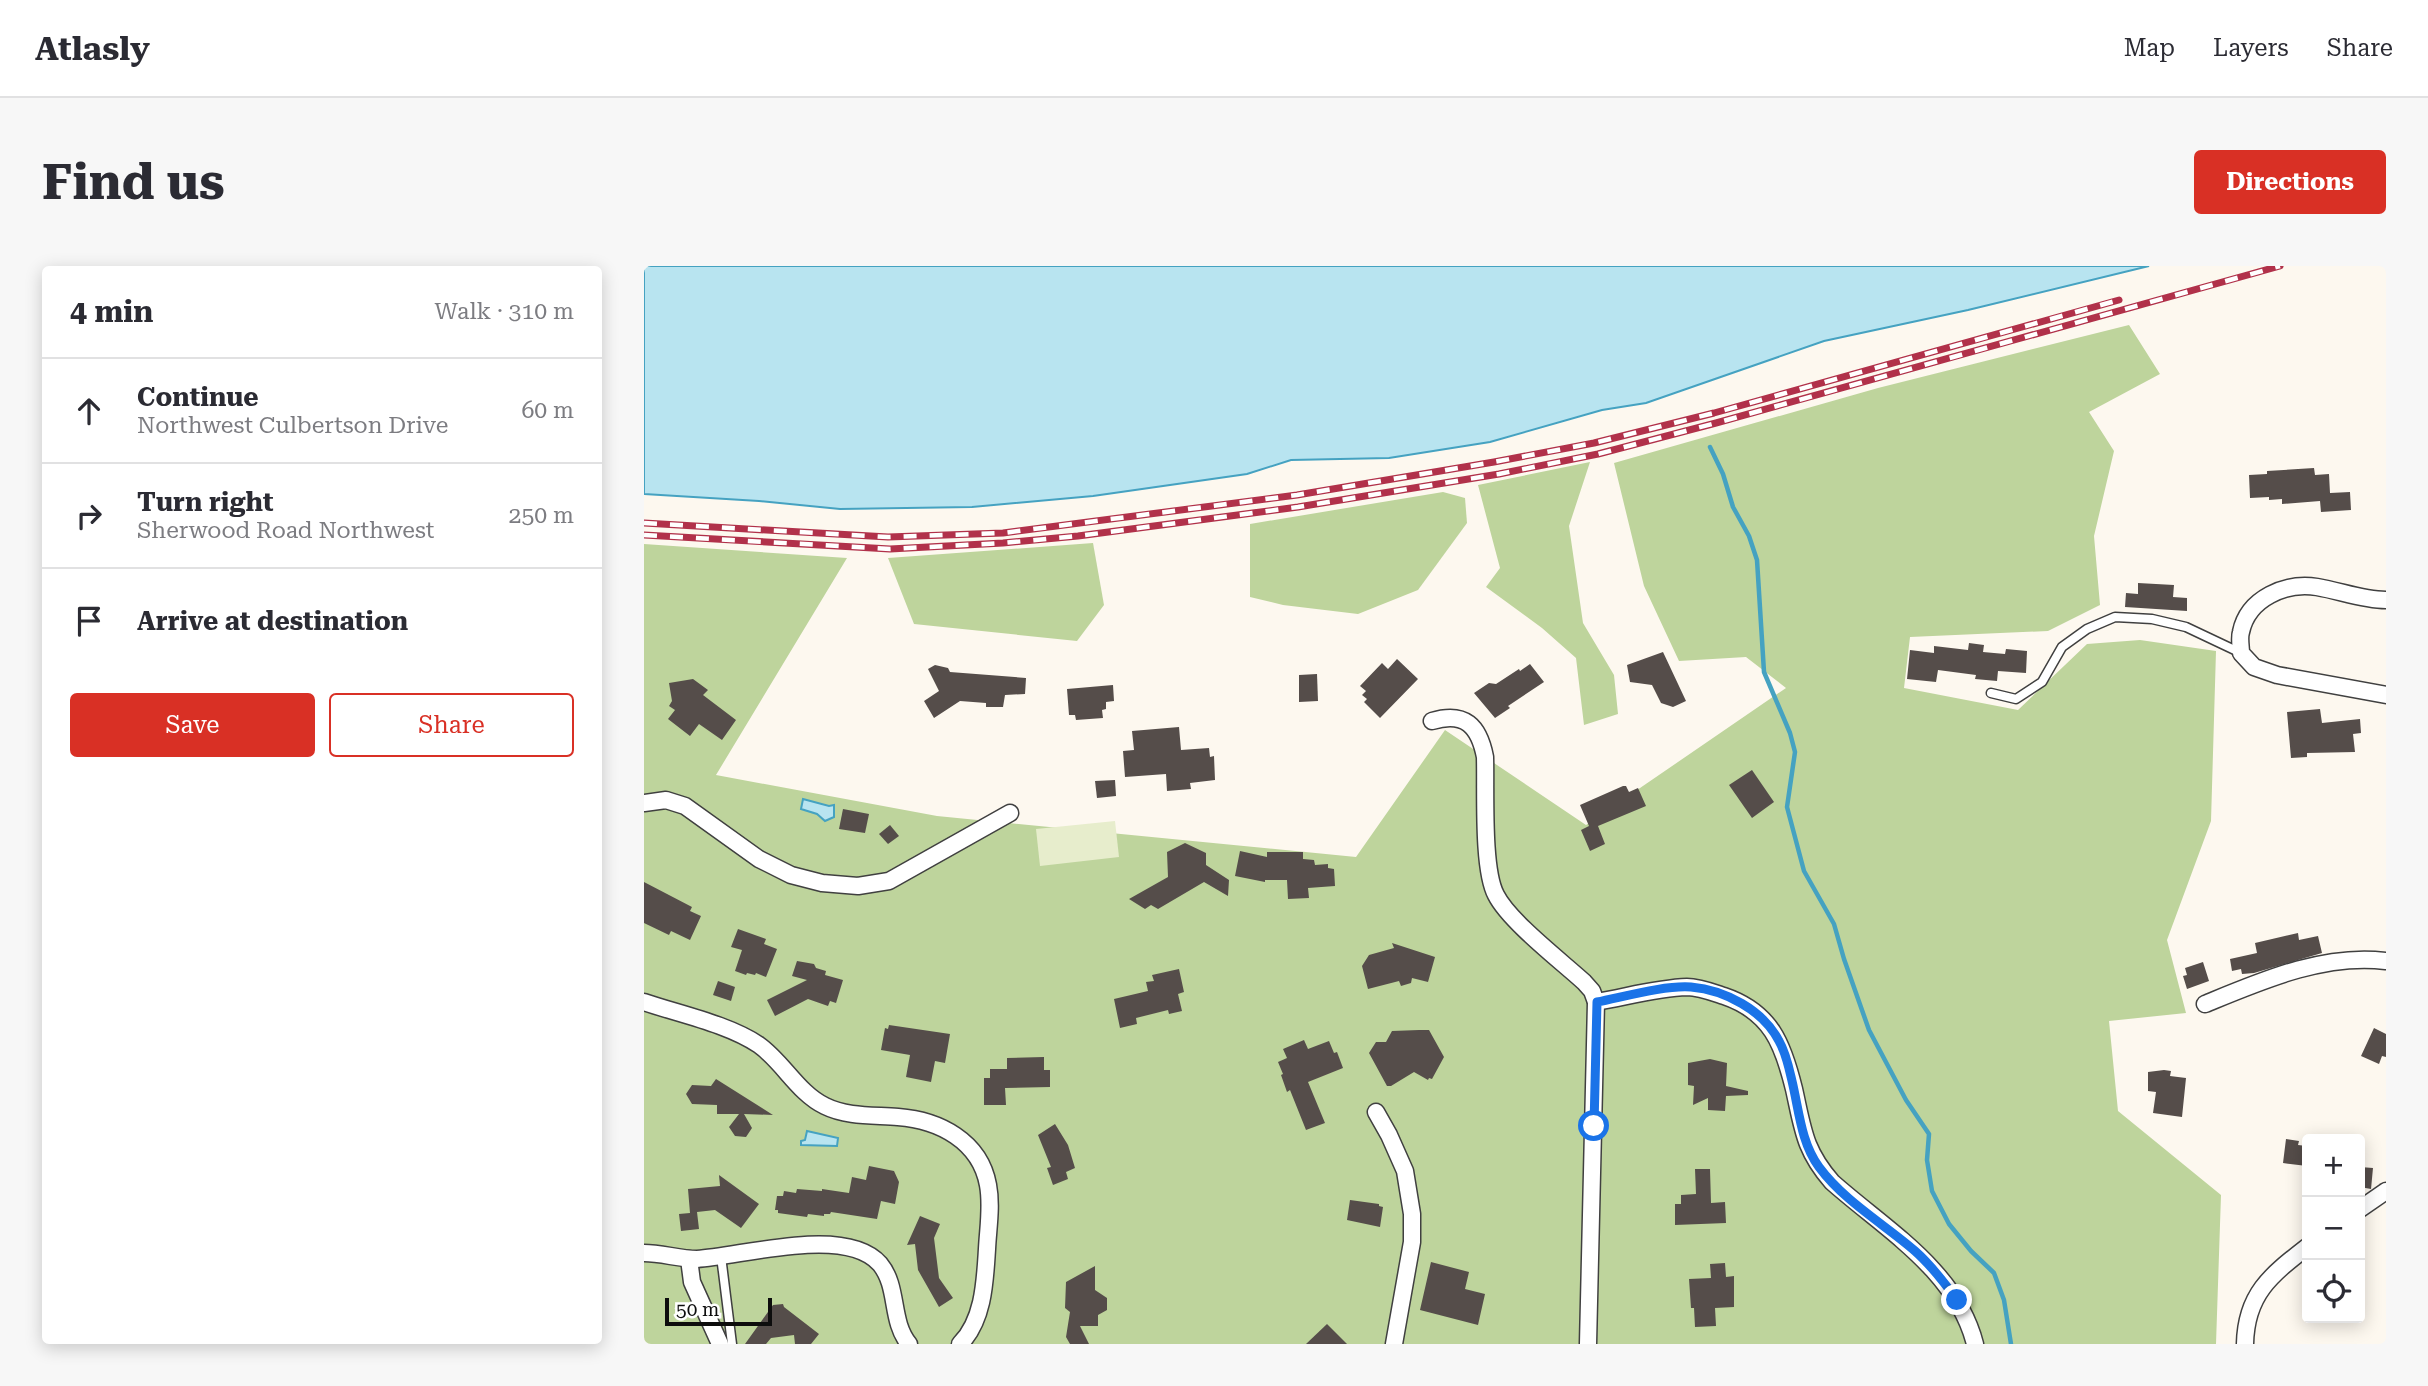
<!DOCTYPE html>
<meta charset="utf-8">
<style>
body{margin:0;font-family:"Roboto Serif",serif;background:#f7f7f7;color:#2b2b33}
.controls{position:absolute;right:21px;bottom:21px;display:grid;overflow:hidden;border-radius:7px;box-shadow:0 4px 18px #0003}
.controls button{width:63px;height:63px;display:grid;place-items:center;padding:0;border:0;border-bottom:2px solid #e1e1e2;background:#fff;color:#2b2b33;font:35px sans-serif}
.scale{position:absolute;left:21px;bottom:18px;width:107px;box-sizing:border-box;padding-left:7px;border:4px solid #0d0d0d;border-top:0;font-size:19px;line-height:24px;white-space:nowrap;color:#0d0d0d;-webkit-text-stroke:5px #fff;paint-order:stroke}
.stop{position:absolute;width:21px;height:21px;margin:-16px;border:5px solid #1a73e8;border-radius:50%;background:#fff}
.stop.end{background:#1a73e8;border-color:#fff;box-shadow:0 2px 7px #0008}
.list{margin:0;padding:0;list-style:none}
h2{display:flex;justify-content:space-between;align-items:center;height:91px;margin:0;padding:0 28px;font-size:30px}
h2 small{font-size:23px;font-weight:400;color:#7c7c81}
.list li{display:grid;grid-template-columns:46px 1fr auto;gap:21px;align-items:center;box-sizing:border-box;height:105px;padding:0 28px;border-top:2px solid #e1e1e2}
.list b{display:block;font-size:26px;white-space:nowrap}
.list p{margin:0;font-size:23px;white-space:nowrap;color:#7c7c81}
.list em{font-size:23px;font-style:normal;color:#7c7c81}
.actions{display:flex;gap:14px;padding:21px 28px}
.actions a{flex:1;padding:16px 0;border:2px solid #d93025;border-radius:7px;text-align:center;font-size:24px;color:#d93025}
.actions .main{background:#d93025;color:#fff}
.icon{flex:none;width:38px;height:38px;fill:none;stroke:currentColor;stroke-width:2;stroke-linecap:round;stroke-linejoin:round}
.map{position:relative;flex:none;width:1742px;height:1078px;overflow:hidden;border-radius:7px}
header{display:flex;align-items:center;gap:42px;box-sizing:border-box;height:98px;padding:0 35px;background:#fff;border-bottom:2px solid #e1e1e2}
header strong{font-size:33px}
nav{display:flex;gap:38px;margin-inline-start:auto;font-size:24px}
.intro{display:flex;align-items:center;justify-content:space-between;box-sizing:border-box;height:168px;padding:0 42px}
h1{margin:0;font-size:49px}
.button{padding:18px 32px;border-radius:7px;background:#d93025;color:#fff;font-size:24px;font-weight:700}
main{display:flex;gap:42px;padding:0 42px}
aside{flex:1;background:#fff;border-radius:7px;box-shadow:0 4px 18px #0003}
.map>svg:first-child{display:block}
.forest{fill:#bed49c}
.pitch{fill:#e7edcc}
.water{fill:#b8e4f0;stroke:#45a2c1;stroke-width:2}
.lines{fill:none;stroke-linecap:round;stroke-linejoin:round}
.stream{stroke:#45a2c1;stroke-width:4.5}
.building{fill:#554d4a}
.lane-casing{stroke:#404040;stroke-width:11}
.street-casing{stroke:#404040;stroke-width:19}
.lane{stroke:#fff;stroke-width:8}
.street{stroke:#fff;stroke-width:16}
.rail-casing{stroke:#b1314a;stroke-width:7}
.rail{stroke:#fff;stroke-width:4.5;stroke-dasharray:13;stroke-linecap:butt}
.route{stroke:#1a73e8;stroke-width:9}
</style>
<header>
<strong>Atlasly</strong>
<nav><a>Map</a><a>Layers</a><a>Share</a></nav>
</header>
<div class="intro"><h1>Find us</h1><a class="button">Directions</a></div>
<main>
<aside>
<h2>4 min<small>Walk · 310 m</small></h2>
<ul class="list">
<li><svg class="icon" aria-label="ahead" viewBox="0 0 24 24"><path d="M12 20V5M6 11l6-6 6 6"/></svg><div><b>Continue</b><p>Northwest Culbertson Drive</p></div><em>60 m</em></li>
<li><svg class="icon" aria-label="right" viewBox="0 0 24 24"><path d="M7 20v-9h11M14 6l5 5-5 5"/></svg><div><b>Turn right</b><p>Sherwood Road Northwest</p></div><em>250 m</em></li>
<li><svg class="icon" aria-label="arrive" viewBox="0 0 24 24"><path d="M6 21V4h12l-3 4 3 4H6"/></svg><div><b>Arrive at destination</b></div></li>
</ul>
<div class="actions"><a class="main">Save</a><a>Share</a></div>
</aside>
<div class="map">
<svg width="1742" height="1078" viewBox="0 0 1742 1078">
<rect width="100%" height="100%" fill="#fdf8ef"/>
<g class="forest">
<polygon points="1485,59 1516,108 1445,146 1470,185 1450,270 1456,339 1404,365 1266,371 1260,422 1374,444 1443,378 1496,374 1572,385 1567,555 1523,674 1542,747 1465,755 1474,845 1577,929 1572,1078 0,1078 0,278 203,292 72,509 293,550 712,591 801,464 942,559 1142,422 1102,391 1035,395 1000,320 970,197 1234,122"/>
<polygon points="946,196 925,260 939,357 970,409 974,448 940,459 932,392 898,362 842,321 856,302 834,219"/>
<polygon points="799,226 821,232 823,257 774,324 714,348 639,339 606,331 606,258"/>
<polygon points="449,277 460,339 433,375 270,358 244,292"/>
</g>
<polygon class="pitch" points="471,555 475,591 396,600 392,563"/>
<g class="water">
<polygon points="0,0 1505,0 1324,44 1180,75 1002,137 958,144 846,176 745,192 647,194 603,208 449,230 328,241 196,243 115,235 0,228"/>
<polygon points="159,533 185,540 190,539 190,551 181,555 173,548 157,543"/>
<polygon points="163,865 194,872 193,880 157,879 157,875 161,874"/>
</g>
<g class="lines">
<polyline class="stream" points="1066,181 1079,208 1089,241 1105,270 1113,294 1120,406 1146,467 1151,486 1143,541 1160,605 1190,658 1200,693 1225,764 1262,834 1285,868 1283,894 1288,925 1305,958 1327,985 1350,1007 1360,1034 1367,1078"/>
</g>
<g class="building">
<polygon points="1670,202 1671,209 1685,208 1686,227 1706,226 1707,244 1677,246 1676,235 1638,238 1638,233 1625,234 1625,231 1606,232 1605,209 1623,208 1623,205"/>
<polygon points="1494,317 1530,319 1529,331 1543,332 1543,345 1481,341 1482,327 1494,328"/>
<polygon points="1325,377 1340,379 1339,386 1361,388 1362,383 1383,385 1382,407 1354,405 1353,415 1331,413 1332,409 1294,404 1292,416 1263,413 1266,384 1290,387 1290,380 1324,384"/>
<polygon points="1019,386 1042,435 1029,441 1017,437 1008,419 986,416 983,399"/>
<polygon points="753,393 774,413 736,452 720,436 723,433 718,429 722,425 716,420 738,397 744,403"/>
<polygon points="886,398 900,416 864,440 866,442 851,452 830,427 845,417 852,418 875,403 876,405"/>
<polygon points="291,399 304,402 306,406 382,412 381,428 361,429 359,441 342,441 342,437 316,435 290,452 280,435 295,425 284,403"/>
<polygon points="673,408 674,435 655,436 655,409"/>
<polygon points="49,413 64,424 59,429 92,454 78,474 55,458 46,470 24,453 31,444 25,440 28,435 25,417"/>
<polygon points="469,419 470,435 462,436 462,443 458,444 459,452 432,454 431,449 425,449 423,423"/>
<polygon points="1676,443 1678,457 1716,453 1717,467 1709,468 1711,486 1663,487 1663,491 1647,492 1643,446"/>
<polygon points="535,461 537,484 565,482 566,491 570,490 571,514 546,517 547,523 523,525 522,508 481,511 479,485 490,484 488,465"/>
<polygon points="1108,504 1130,536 1108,552 1085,519"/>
<polygon points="471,514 472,530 453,532 451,515"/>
<polygon points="979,520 982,520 985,526 994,522 1002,540 954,560 961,578 946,585 937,564 945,560 936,539"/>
<polygon points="199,543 225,548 221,567 195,563"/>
<polygon points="246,559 255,570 244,578 235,568"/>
<polygon points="541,577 562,587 562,599 585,614 584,630 560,616 514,643 507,639 501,643 485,633 524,611 523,586"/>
<polygon points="596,585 623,591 623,586 659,586 659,593 670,594 671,599 684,598 684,602 690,603 691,620 664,622 665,632 644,633 643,614 621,614 621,616 591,610"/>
<polygon points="0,616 48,641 46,645 57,650 46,674 27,665 25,669 0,657"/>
<polygon points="94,663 122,673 120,678 133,683 122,711 112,707 111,709 103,707 102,709 91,705 98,684 87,681"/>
<polygon points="1654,667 1655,674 1674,670 1678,687 1610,707 1598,708 1597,703 1588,705 1586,693 1613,687 1611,677"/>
<polygon points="748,677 791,691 784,716 768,712 767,717 757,720 755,715 724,723 718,700 725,689 750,682"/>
<polygon points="153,695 170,698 172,702 182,705 181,709 199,714 192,737 186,735 184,740 164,733 131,750 123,734 163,714 148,710"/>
<polygon points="1559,696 1565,715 1543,723 1539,710 1543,709 1541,702"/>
<polygon points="535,703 540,726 534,728 538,745 525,748 524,744 492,752 493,758 476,762 470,733 504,725 502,716 510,715 508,709"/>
<polygon points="74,715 91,721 87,735 69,729"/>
<polygon points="245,759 306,768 301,797 291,795 287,816 262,811 266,789 237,784 241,762 244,763"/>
<polygon points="1730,762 1742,768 1742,791 1738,790 1735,798 1717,790"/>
<polygon points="775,764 785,764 800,791 788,813 785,812 784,814 770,806 747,820 743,820 725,787 732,776 742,776 748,765"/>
<polygon points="660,774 664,783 685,775 690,787 693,786 699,802 664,816 681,857 662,864 646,824 643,826 637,809 639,808 634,796 643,792 639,783"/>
<polygon points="400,791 400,804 406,804 406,821 361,822 362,839 340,839 340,812 346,812 346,803 363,803 363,792"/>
<polygon points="1066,793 1083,797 1082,820 1104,825 1104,829 1082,830 1081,845 1064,844 1064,832 1049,839 1050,820 1044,819 1044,797"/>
<polygon points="1520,804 1527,805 1526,810 1542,812 1538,851 1509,847 1512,826 1504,825 1504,806"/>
<polygon points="72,813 129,849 100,848 108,862 102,871 91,870 85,861 95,848 73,848 73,839 48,838 42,828 48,819 67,820"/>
<polygon points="411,858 424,879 431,902 422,906 424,913 409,919 403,902 407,901 394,869"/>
<polygon points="1642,873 1655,875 1654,879 1663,880 1663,900 1639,897"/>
<polygon points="225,900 250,905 255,916 251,938 237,935 233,953 187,946 186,948 180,948 180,950 164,948 163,951 134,947 134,944 131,944 133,930 139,930 140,925 152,927 153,923 178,925 178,923 205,927 208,911 222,914"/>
<polygon points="1716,901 1729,902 1727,923 1716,921"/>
<polygon points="1051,903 1066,903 1067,937 1081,936 1082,957 1031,959 1031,938 1037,938 1037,929 1052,928"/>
<polygon points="75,909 115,938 97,962 71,944 53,946 55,963 37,965 35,948 46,947 44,923 76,920"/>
<polygon points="706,934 735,938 735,940 739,941 736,961 703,954"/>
<polygon points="276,950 296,958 290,972 295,1012 309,1032 295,1041 274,1004 271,978 263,979"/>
<polygon points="787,996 825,1006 821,1023 841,1028 834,1059 776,1044"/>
<polygon points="1081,997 1082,1011 1090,1010 1090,1041 1071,1042 1072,1060 1051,1061 1050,1042 1047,1042 1045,1013 1067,1012 1066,998"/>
<polygon points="451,1000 451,1024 463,1032 463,1044 454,1049 454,1060 436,1060 445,1078 426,1078 422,1071 426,1046 421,1042 422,1016"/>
<polygon points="139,1038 140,1041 175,1068 167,1078 151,1078 150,1069 127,1072 122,1078 101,1078 129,1039"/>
<polygon points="683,1058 703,1078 662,1078"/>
</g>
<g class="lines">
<g class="lane-casing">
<g id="lane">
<polyline points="1347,427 1372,433 1398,416 1418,381 1443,363 1471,351 1508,353 1542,361 1597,387"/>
<polyline points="77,990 88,1078"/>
</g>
</g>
<g class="street-casing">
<g id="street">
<path d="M1742,334C1718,334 1697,325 1673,321C1642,316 1604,332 1597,366C1595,372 1597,381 1597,387L1610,401L1633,409L1742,429"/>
<path d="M788,455C821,445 835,460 841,491C842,524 838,603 852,629C865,655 917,695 940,716L948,725L952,736L944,1078"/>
<polyline points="0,537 22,534 41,540 115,593 147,609 178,617 214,620 245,615 366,547"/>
<path d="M0,736C35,748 84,758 115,779C139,796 154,827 181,840C203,851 230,849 254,851C295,854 336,875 344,919C348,940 344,962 343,983C341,1014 340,1054 316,1078"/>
<path d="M952,736C982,731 1013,722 1043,721C1055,721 1068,726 1080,730C1127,746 1139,778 1150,823C1159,863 1160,884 1188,916C1242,964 1312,1004 1331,1078"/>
<path d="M1561,738C1617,715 1680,687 1742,695"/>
<polyline points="732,846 745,869 761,905 768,948 768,976 750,1078"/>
<polyline points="1716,943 1742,925"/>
<path d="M0,987C18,987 35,993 53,993C100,990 202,959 236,998C255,1021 246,1055 265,1078"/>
<polyline points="45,993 48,1016 76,1078"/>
<path d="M1601,1078C1602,1028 1627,1009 1663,981"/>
</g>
</g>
<use href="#lane" class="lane"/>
<use href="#street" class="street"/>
<g class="rail-casing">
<g id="rail">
<polyline points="0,257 244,271 359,267 653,229 850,196 950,177 1070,147 1475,34"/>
<polyline points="0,269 246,283 359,277 434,270 654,241 855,208 954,188 1072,157 1636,0"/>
</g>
</g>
<use href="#rail" class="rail"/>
</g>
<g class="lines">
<path class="route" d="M950,860L953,736C979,731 1021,719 1047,721C1081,724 1119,744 1135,775C1142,787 1145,802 1148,815C1155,844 1157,877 1175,901C1200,935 1240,958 1271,985C1288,1000 1300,1016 1313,1034"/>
</g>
</svg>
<div class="controls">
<button>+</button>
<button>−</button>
<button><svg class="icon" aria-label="locate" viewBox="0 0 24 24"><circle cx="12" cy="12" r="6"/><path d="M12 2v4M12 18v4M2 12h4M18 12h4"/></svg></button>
</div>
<div class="scale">50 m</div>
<div class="stop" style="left:950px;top:860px"></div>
<div class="stop end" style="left:1313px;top:1034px"></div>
</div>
</main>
